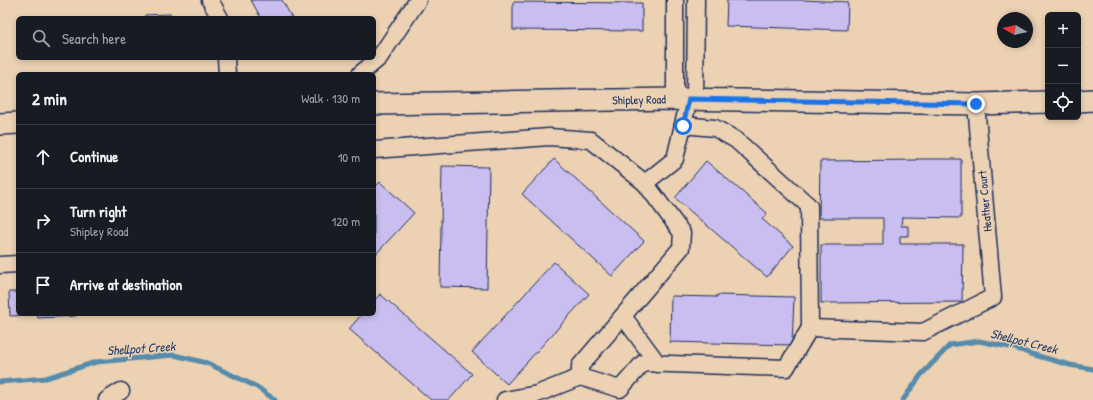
<!DOCTYPE html>
<meta charset="utf-8">
<style>
body{margin:0;font-family:"Patrick Hand",sans-serif;background:#20242c;color:#f1f3f6}
.controls{position:absolute;right:12px;top:12px;display:grid;overflow:hidden;border-radius:6px;box-shadow:0 2px 6px #0003}
.controls button{width:36px;height:36px;display:grid;place-items:center;padding:0;border:0;border-bottom:1px solid #363941;background:#171b24;color:#f1f3f6;font:20px sans-serif}
.compass{position:absolute;left:997px;top:12px;width:36px;height:36px;border-radius:50%;background:#171b24;box-shadow:0 2px 6px #0003;rotate:279deg}
.stop{position:absolute;width:12px;height:12px;margin:-9px;border:3px solid #1a73e8;border-radius:50%;background:#fff}
.stop.end{background:#1a73e8;border-color:#fff;box-shadow:0 1px 4px #0008}
.list{margin:0;padding:0;list-style:none}
h2{display:flex;justify-content:space-between;align-items:center;height:52px;margin:0;padding:0 16px;font-size:17px}
h2 small{font-size:13px;font-weight:400;color:#9ea1a6}
.list li{display:grid;grid-template-columns:26px 1fr auto;gap:12px;align-items:center;box-sizing:border-box;height:64px;padding:0 16px;border-top:1px solid #363941}
.list b{display:block;font-size:15px;white-space:nowrap}
.list p{margin:0;font-size:13px;white-space:nowrap;color:#9ea1a6}
.list em{font-size:13px;font-style:normal;color:#9ea1a6}
.icon{flex:none;width:22px;height:22px;fill:none;stroke:currentColor;stroke-width:2;stroke-linecap:round;stroke-linejoin:round}
.map{position:relative;flex:none;width:1093px;height:400px;overflow:hidden}
.search{position:absolute;background:#171b24;box-shadow:0 2px 6px #0003;left:16px;top:16px;width:360px;height:44px;display:flex;align-items:center;gap:10px;box-sizing:border-box;padding:0 14px;border-radius:6px;color:#9ea1a6;font-size:15px}
.panel{position:absolute;background:#171b24;box-shadow:0 2px 6px #0003;left:16px;top:72px;width:360px;height:244px;border-radius:6px}
.map>svg:first-child{display:block}
.lines{fill:none;stroke-linecap:round;stroke-linejoin:round}
.stream{stroke:#568bab;stroke-width:5}
.building{fill:#cabef0;stroke:#1b2f5e}
.minor-casing{stroke:#1b2f5e;stroke-width:19}
.major-casing{stroke:#1b2f5e;stroke-width:24}
.minor{stroke:#ecd1b3;stroke-width:16}
.major{stroke:#ecd1b3;stroke-width:21}
.route{stroke:#1a73e8;stroke-width:5}
.labels{text-anchor:middle;stroke-width:3;stroke-linejoin:round;paint-order:stroke}
.street-label{font-size:12px;fill:#1b2f5e;stroke:#ecd1b3}
.water-label{font-size:13px;font-style:italic;fill:#253e6b;stroke:#ecd1b3}
</style>
<div class="map">
<svg width="1093" height="400" viewBox="0 0 1093 400">
<rect width="100%" height="100%" fill="#ecd1b3"/>
<filter id="ink" filterUnits="userSpaceOnUse"><feTurbulence type="fractalNoise" baseFrequency=".025" numOctaves="2"/><feDisplacementMap in="SourceGraphic" scale="8" xChannelSelector="R" yChannelSelector="G"/><feConvolveMatrix kernelMatrix="1 2 1 2 8 2 1 2 1" color-interpolation-filters="sRGB"/></filter>
<g filter="url(#ink)">
<g class="lines">
<g class="stream">
<polyline points="0,382 46,378 96,362 174,355 207,363 257,387 275,400"/>
<polyline points="903,400 921,375 950,345 979,341 1014,348 1031,354 1070,365 1093,369"/>
</g>
</g>
<g class="building">
<polygon points="251,0 282,0 292,18 261,18"/>
<polygon points="727,0 802,0 848,2 847,30 726,26"/>
<polygon points="513,2 642,3 642,31 513,30"/>
<polygon points="171,14 171,18 145,18 145,15"/>
<polygon points="554,159 644,241 612,276 522,194"/>
<polygon points="916,159 961,159 961,218 902,217 901,226 908,226 908,236 900,236 900,244 963,244 962,302 821,303 821,245 883,245 883,218 819,218 820,161 916,160"/>
<polygon points="706,161 767,213 762,219 793,246 767,277 675,198"/>
<polygon points="442,166 489,167 487,288 440,287"/>
<polygon points="380,182 414,213 374,256 374,188"/>
<polygon points="554,262 589,294 507,384 472,352"/>
<polygon points="9,292 18,292 18,314 28,314 28,315 10,316"/>
<polygon points="380,294 472,374 449,400 431,400 349,329 362,314 374,314 374,301"/>
<polygon points="717,295 794,297 792,345 670,342 671,296 717,297"/>
<polygon points="37,314 76,314 76,316 38,318"/>
</g>
<g class="lines">
<g class="minor-casing">
<g id="minor">
<polyline points="210,0 220,18"/>
<polyline points="226,58 227,74"/>
<polyline points="360,74 379,58 418,0"/>
<polyline points="675,99 675,0"/>
<polyline points="695,99 696,0"/>
<polyline points="683,125 715,128 736,140 809,206 810,328"/>
<polyline points="374,150 549,137 591,140 645,183 675,159 689,99"/>
<polyline points="645,183 682,233 681,248 580,366 580,377 620,389 643,363 786,368 810,328 923,332 993,297 976,104"/>
<polyline points="0,265 18,264"/>
<polyline points="623,316 658,364"/>
<polyline points="107,400 121,391"/>
<polyline points="505,400 537,394 580,377"/>
</g>
</g>
<g class="major-casing">
<g id="major">
<polyline points="1078,101 1093,100"/>
<polyline points="374,104 675,99 976,104 1048,102"/>
<polyline points="0,124 18,123"/>
</g>
</g>
<use href="#minor" class="minor"/>
<use href="#major" class="major"/>
</g>
</g>
<g class="lines" filter="url(#ink)">
<polyline class="route" points="683,126 689,99 976,104"/>
</g>
<g class="labels">
<g class="street-label">
<text transform="translate(639 100) rotate(-1)" y="4">Shipley Road</text>
<text transform="translate(985 201) rotate(-95)" y="4">Heather Court</text>
</g>
<g class="water-label">
<text transform="translate(1024 341) rotate(14)" y="5">Shellpot Creek</text>
<text transform="translate(141 348) rotate(-4)" y="5">Shellpot Creek</text>
</g>
</g>
</svg>
<div class="controls">
<button>+</button>
<button>−</button>
<button><svg class="icon" aria-label="locate" viewBox="0 0 24 24"><circle cx="12" cy="12" r="6"/><path d="M12 2v4M12 18v4M2 12h4M18 12h4"/></svg></button>
</div>
<svg class="compass" viewBox="-18 -18 36 36"><path d="M0-13l5 13h-10z" fill="#e53935"/><path d="M0 13l5-13h-10z" fill="#9ea1a6"/></svg>
<div class="stop" style="left:683px;top:126px"></div>
<div class="stop end" style="left:976px;top:104px"></div>
<div class="search"><svg class="icon" aria-label="search" viewBox="0 0 24 24"><circle cx="10" cy="10" r="6"/><path d="M15 15l6 6"/></svg>Search here</div>
<section class="panel">
<h2>2 min<small>Walk · 130 m</small></h2>
<ul class="list">
<li><svg class="icon" aria-label="ahead" viewBox="0 0 24 24"><path d="M12 20V5M6 11l6-6 6 6"/></svg><div><b>Continue</b></div><em>10 m</em></li>
<li><svg class="icon" aria-label="right" viewBox="0 0 24 24"><path d="M7 20v-9h11M14 6l5 5-5 5"/></svg><div><b>Turn right</b><p>Shipley Road</p></div><em>120 m</em></li>
<li><svg class="icon" aria-label="arrive" viewBox="0 0 24 24"><path d="M6 21V4h12l-3 4 3 4H6"/></svg><div><b>Arrive at destination</b></div></li>
</ul>
</section>
</div>
